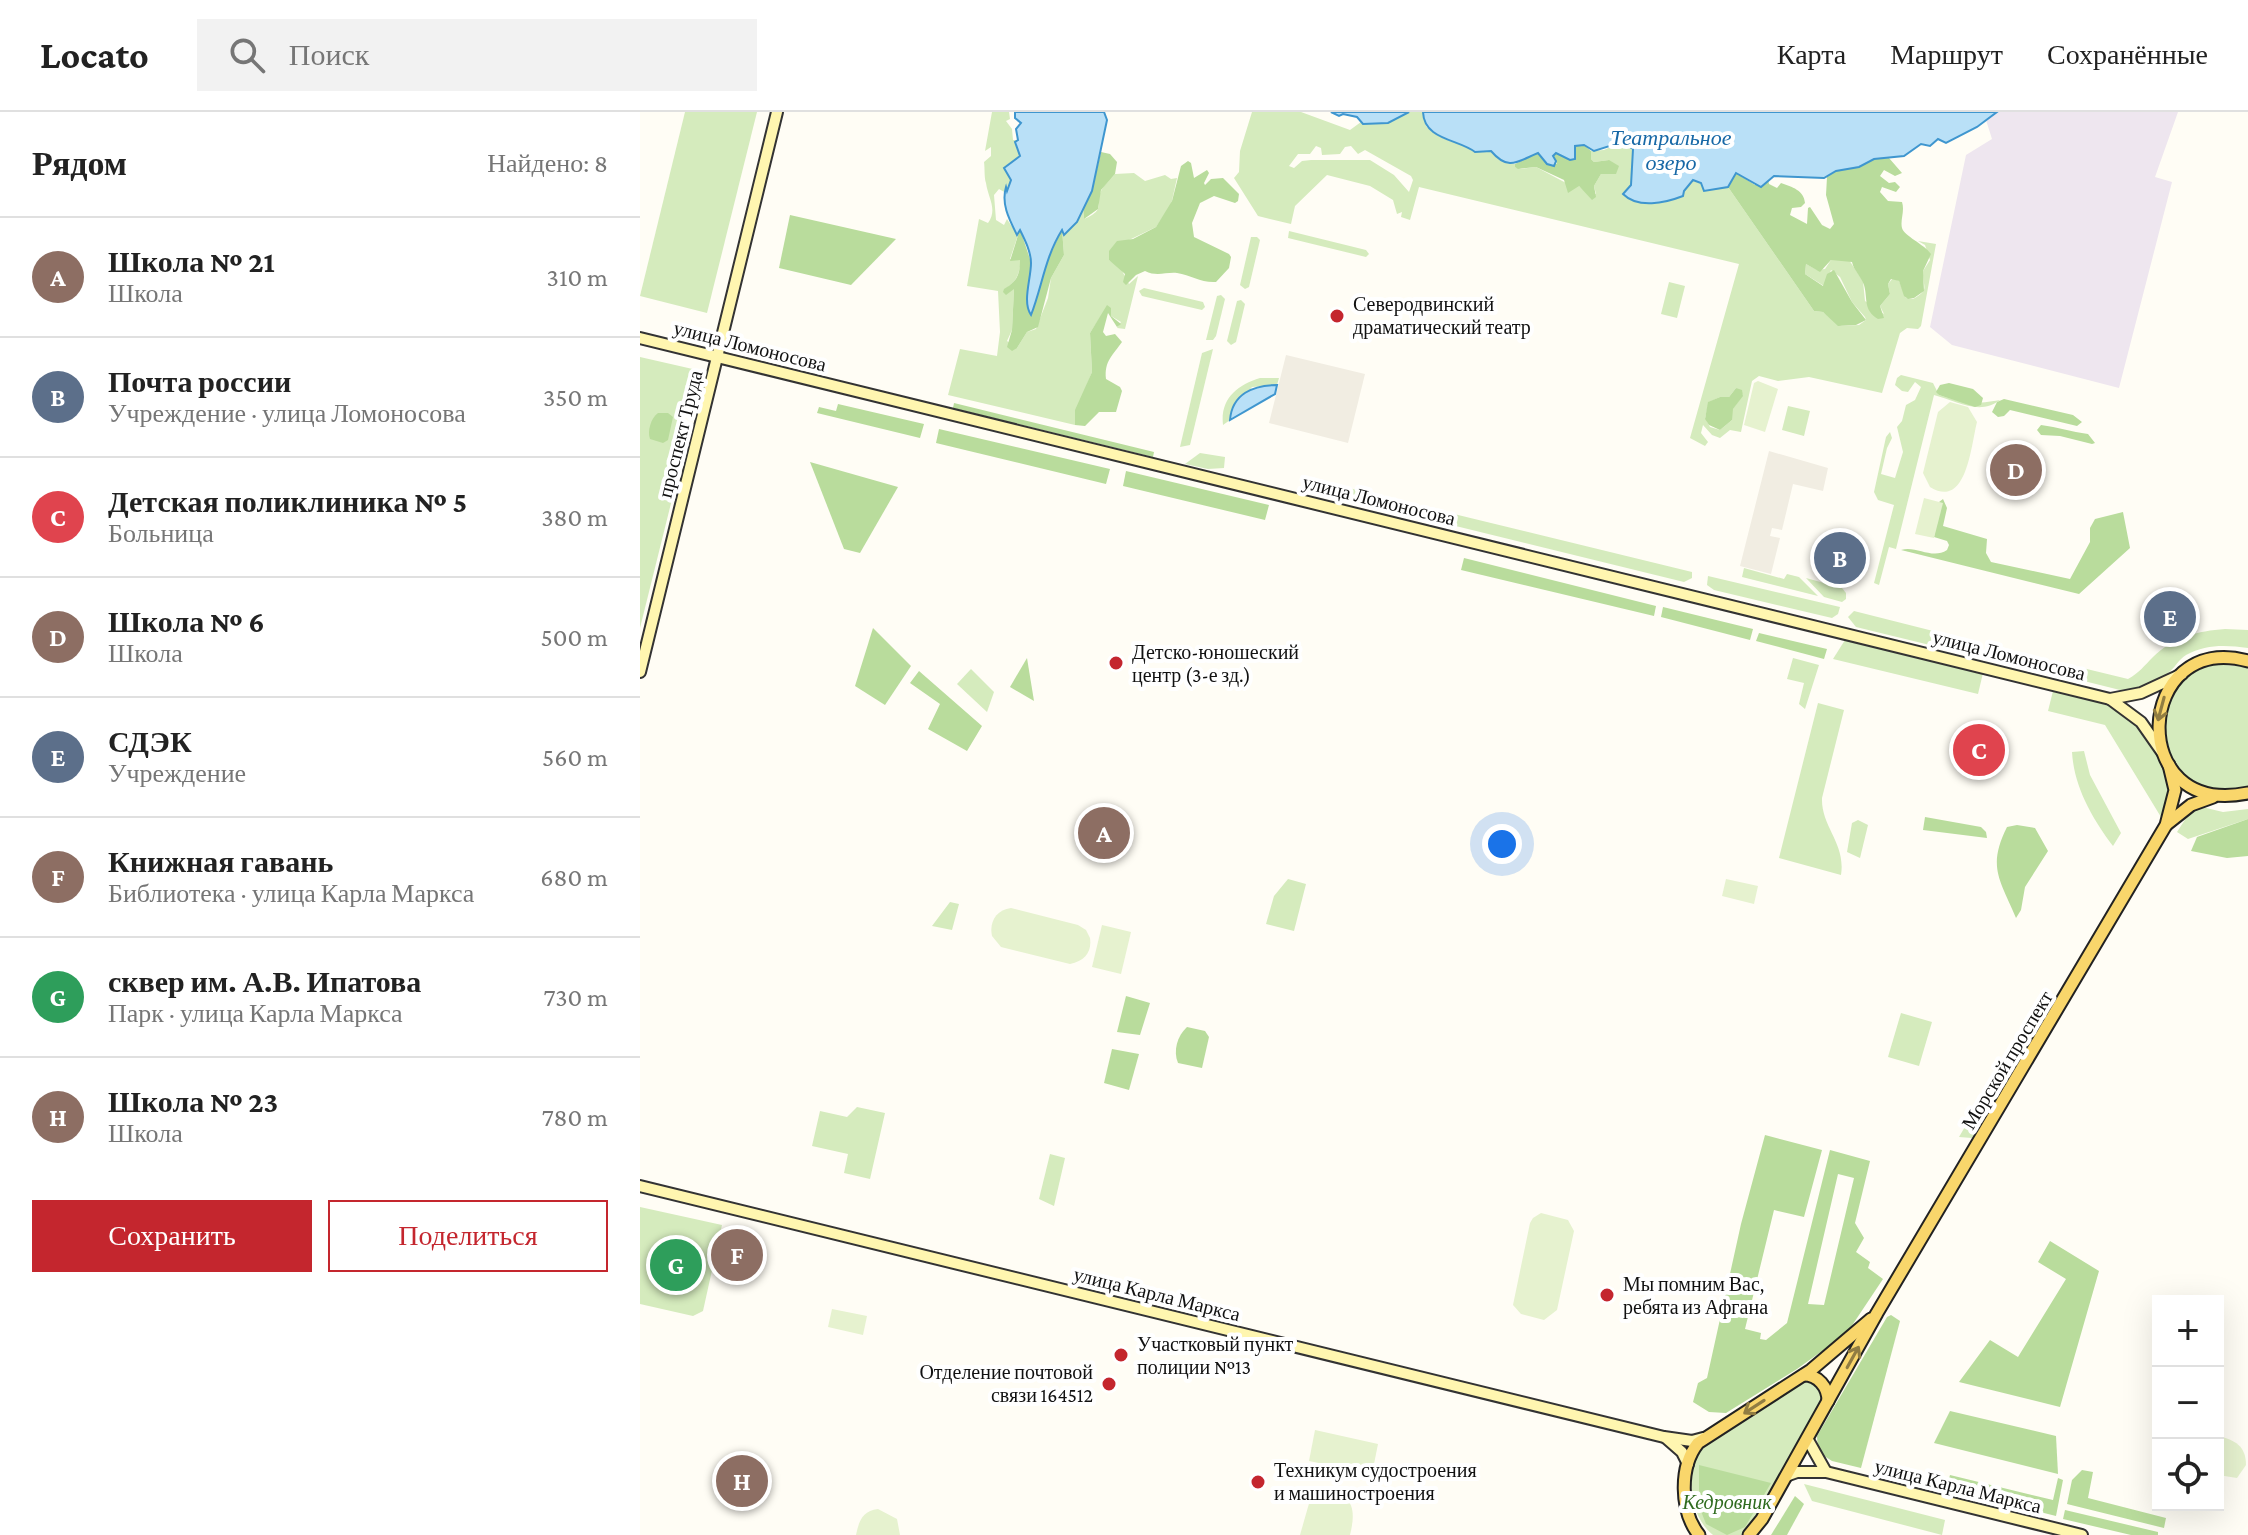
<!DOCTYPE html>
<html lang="ru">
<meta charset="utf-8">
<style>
body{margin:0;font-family:"Crimson Pro",serif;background:#f2f2f2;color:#222}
.controls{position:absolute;right:24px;bottom:24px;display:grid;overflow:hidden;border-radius:0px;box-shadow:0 8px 32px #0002}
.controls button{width:72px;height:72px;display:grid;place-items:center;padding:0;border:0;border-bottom:2px solid #e0e0e0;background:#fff;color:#222;font:40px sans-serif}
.you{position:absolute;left:862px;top:732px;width:28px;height:28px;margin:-20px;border:6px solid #fff;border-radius:50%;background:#1a73e8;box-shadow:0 0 0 12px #1a73e833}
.badge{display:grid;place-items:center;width:52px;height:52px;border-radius:50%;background:#c4262e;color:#fff;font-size:26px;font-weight:700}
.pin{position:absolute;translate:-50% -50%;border:4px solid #fff;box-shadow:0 2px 8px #0006}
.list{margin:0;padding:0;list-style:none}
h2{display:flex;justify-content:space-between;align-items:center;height:104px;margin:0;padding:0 32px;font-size:34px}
h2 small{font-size:26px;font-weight:400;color:#767676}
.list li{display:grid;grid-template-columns:52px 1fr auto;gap:24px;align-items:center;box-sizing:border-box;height:120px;padding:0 32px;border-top:2px solid #e0e0e0}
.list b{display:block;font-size:30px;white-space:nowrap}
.list p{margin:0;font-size:26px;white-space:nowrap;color:#767676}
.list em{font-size:26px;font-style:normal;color:#767676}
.actions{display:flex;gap:16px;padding:24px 32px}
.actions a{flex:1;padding:18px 0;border:2px solid #c4262e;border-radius:0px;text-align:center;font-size:28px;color:#c4262e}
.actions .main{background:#c4262e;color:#fff}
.icon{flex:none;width:44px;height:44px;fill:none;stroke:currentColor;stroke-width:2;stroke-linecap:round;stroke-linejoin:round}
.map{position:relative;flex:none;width:1608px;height:1423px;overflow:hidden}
header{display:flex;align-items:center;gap:48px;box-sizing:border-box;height:112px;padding:0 40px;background:#fff;border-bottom:2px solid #e0e0e0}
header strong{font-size:38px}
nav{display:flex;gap:44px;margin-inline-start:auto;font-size:28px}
.search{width:560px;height:72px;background:#f2f2f2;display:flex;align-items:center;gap:20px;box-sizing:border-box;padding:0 28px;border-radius:0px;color:#767676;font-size:30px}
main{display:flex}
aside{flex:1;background:#fff}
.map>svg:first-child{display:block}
.industrial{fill:#eee6ef}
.green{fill:#d5ebbd;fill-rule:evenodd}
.forest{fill:#b9dc9c;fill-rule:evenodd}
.pitch{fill:#e6f2cf}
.plaza{fill:#f1ede2}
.water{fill:#b9e0f7;stroke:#3f96cf;stroke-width:2}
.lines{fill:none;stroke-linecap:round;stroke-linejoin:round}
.secondary-casing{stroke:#333;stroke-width:14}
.primary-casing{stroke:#222;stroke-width:15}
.secondary{stroke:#fff6b0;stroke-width:10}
.primary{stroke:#f9d66b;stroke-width:11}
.oneway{stroke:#917d42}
.poi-dot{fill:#c4262e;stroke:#fff;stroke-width:3}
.labels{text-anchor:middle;stroke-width:8;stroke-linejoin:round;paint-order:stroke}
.poi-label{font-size:20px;fill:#111;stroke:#fff;text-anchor:start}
.street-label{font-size:20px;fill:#111;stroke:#fff}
.park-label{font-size:20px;font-style:italic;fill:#2f6b1f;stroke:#fff}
.water-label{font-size:22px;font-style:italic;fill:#1768a6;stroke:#fff}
</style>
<header>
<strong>Locato</strong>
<div class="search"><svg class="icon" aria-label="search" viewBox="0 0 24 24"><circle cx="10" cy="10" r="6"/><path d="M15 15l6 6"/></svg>Поиск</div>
<nav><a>Карта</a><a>Маршрут</a><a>Сохранённые</a></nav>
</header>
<main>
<aside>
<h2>Рядом<small>Найдено: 8</small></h2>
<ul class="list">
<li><span class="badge" style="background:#8d6e63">A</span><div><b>Школа № 21</b><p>Школа</p></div><em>310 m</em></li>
<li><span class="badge" style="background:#5c6f8a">B</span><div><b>Почта россии</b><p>Учреждение · улица Ломоносова</p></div><em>350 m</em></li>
<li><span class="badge" style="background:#e0444e">C</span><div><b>Детская поликлиника № 5</b><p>Больница</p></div><em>380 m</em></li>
<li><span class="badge" style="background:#8d6e63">D</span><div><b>Школа № 6</b><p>Школа</p></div><em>500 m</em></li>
<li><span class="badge" style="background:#5c6f8a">E</span><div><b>СДЭК</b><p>Учреждение</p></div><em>560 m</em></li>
<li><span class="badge" style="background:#8d6e63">F</span><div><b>Книжная гавань</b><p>Библиотека · улица Карла Маркса</p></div><em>680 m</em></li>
<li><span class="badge" style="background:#2e9e5b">G</span><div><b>сквер им. А.В. Ипатова</b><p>Парк · улица Карла Маркса</p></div><em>730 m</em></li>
<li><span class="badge" style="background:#8d6e63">H</span><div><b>Школа № 23</b><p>Школа</p></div><em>780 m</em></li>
</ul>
<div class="actions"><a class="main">Сохранить</a><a>Поделиться</a></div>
</aside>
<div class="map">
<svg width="1608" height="1423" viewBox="0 0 1608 1423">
<rect width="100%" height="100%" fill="#fffdf5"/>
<polygon class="industrial" points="1357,0 1538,0 1515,65 1532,70 1479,276 1312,233 1290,215 1326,43 1352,27 1346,8"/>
<g class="green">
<polygon points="45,0 117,0 67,201 0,184"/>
<path d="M352,0H369L370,7L366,9L372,17L373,28H378C382,51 377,43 364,56L371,68L366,81L359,77L354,83L356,108L364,113L367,107L374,118L380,117L370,147L381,148C379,163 377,169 365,177H374L372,218L367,229L377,236L387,220L396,217L408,186L411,166L424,143L422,117L425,122L437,110L443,94L444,107C467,97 454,93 461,79C463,74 472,66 475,62L494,61L505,69L525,63L531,67L537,66L531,93L516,115L489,128L469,148L480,155L489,172L498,164L485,217L477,216L481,210L471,204V196L461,204L450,221L452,260L435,302V313L308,283L320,237L357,244L360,220L358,179L327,174L339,107L348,111C358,97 348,86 346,71C344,65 345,57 344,50L351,44V35L345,39Z"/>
<path d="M612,0H661L710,18L721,10L742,12L768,0H783L786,14C801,31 826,32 846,38C858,42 859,49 875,52V55L881,57L896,55L926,71L939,74L947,81L956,82L954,74L969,48L954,50L951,47V39L964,38L982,30L993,37L991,74L983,82C998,97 1025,91 1043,84L1044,79L1053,68L1061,71L1069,78L1088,75L1174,199L1183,200L1201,214L1219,213L1226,208L1225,205L1212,190L1200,165L1191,158L1184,174L1165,162L1166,152L1177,158L1185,157L1191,148H1209L1223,169L1225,189L1244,202L1240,194L1250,182L1248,172L1253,166L1259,169L1266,186L1273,187C1291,177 1282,175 1283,159L1290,148L1285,133L1278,129L1296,132L1281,214L1278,217L1267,216L1260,221L1242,281L1169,265L1138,269L1119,264L1112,269L1101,320L1090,318L1080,326L1072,323L1063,313L1061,321L1068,330L1065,334L1050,326L1099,152L779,75L770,108L761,105L762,100L757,102L753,88L730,74L687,63L655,94L651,112L618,104L594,66L599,60L600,39ZM676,34L681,36L682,43L700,42L705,35L711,34L718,42L725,38L771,64L773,68L769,80L754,63L730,48H671L662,49L654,56L649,54L658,42H670ZM1096,276L1103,283L1092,298V308L1080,318L1070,315L1065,306L1069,290L1080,285H1089Z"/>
<polygon points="649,119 726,138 729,142 726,145 648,126"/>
<polygon points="611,125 617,125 620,128 609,175 605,177 600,173"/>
<polygon points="1029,170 1045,174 1037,206 1021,202"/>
<polygon points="504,176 563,190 565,195 562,198 502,184 499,179"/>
<polygon points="577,184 581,183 585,187 576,224 573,228 566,228"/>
<polygon points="597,189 601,188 605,192 596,230 591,233 587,229"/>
<polygon points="573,237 550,333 540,335 562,241"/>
<polygon points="0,245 57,258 52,279 59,281 55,296 43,293 41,298 36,298 36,301 39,302 37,312 39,313 34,338 39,339 41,331 46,331 0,516"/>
<path d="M1261,263L1293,271L1299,283C1328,292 1330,293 1360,288C1340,304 1316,289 1294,283L1256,437L1249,435L1239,473L1234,471L1254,393L1238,388L1234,380L1246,325L1250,320L1252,326L1247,336L1241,362L1255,366L1263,340L1257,315L1262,309L1266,293L1275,288L1281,275L1275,270L1268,280L1262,279L1255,273L1257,266Z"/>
<path d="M620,266H639L637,273L612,275L591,300L590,308L583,313C580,287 597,273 620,266Z"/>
<polygon points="1148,294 1170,299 1164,324 1142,318"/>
<polygon points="560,341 585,345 584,356 568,357 545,352"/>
<polygon points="685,370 741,384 738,396 672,382 674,376"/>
<polygon points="777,393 1052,460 1052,466 1044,470 775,404 773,398"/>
<polygon points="1104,456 1144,467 1147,462 1159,465 1178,484 1102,465"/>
<polygon points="1068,464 1200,495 1198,502 1192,506 1074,478 1067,473"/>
<polygon points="1166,466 1202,476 1206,481 1206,487 1202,490 1184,485"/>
<polygon points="1214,499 1301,521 1298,535 1216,515 1208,505"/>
<path d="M1585,517L1608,518V536C1586,533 1566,532 1546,543C1538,548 1535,556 1528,561C1516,569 1495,578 1480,578L1420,563L1422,551L1488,567C1499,561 1504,554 1513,545C1533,525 1558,519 1585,517Z"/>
<polygon points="1205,528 1343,561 1338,582 1193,547"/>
<polygon points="1357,535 1409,548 1406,558 1354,545"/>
<polygon points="1153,546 1179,553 1165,597 1159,592 1164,571 1147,567"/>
<path d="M1573,552L1608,555V674C1523,702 1487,577 1573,552Z"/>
<polygon points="331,557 354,580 347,600 317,572"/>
<path d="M1413,579C1432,584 1455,587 1473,596C1498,608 1532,650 1530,680C1530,690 1526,700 1524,710L1465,613L1408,599Z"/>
<path d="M1178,591L1204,598L1182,686C1181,715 1206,731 1201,763L1139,746Z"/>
<path d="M1444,639L1450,663L1481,721L1473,734C1452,706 1434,675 1432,640Z"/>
<polygon points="1562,695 1583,700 1608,697 1608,707 1548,727 1537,720 1550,700"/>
<polygon points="1218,708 1228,713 1220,746 1207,740 1212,711"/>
<polygon points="648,767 666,772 654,819 626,812 634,784"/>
<polygon points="310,790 319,792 312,818 292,814"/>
<polygon points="1261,901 1292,910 1279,954 1248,945"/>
<polygon points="1391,902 1400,915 1332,1026 1319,1025"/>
<polygon points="217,995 245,1001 230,1067 204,1061 208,1042 172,1034 180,999 207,1005"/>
<polygon points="410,1042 425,1046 414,1094 399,1087"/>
<polygon points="0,1095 82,1113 63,1199 53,1204 0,1192"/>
<path d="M1167,1267L1178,1272L1184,1286L1114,1410L1101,1423H1073C1047,1402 1044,1355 1066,1330L1162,1268Z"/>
<polygon points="1164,1372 1305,1408 1302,1423 1172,1389"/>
</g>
<g class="forest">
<polygon points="944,33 951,39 951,47 954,50 969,48 979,54 976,62 961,62 954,74 956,85 952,88 939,74 928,81 924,68 896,55 878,57 875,55 875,52 898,41 903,48 917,52 913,43 916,41 930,48 935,34"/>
<polygon points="461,40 470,42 477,50 475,62 461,78 458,97 444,107 443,94 452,79"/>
<path d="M1249,46L1262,61L1255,64L1244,58L1240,64L1249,71L1255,70L1260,75L1256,80L1242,75L1240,80L1248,89L1262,90C1265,99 1260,108 1262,116C1264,124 1284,132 1291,142L1283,159L1284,179L1274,186L1268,187L1264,184L1259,169L1251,167L1248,172L1250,182L1240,194L1244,206L1238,207C1223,198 1228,187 1224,173C1221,164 1214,159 1212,150L1191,148L1180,160L1166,152L1165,162L1183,174L1187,162L1194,158L1212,190L1226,208L1216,213L1198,214L1183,200L1174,199L1088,75L1096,61L1115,73H1123L1128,66L1129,72L1137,76L1141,71C1152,75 1164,78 1165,91L1161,95L1152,96L1150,103L1167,112L1168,96L1170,95L1182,113L1190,117L1194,112L1186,83L1187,65L1196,59L1219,55L1234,47Z"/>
<path d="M548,49L551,51L554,66L567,58L569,61L564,71L565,73L571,67L583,66L599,82L598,89L595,91L574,84L560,91L552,111L554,125L589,142L591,145L589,156L576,170C561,171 551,163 537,161C525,160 517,165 505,159L496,163L486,173L483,170L485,162L469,148V139L477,129L493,127L516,115L532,89L541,54Z"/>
<polygon points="150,103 256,127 211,173 139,156"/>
<path d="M380,117L391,150L388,199L391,203L402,161L422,117L424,143L411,166L398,215L387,220L377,236L372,239L367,235L372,218L374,177L366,183L363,180L364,177C377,169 380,163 380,148L370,149Z"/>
<path d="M467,193L471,196V204L481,212L477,215L468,201L463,220L466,224L475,222L482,230C473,243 464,249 466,267L480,275L482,279L476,300H459L445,314L435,313V298L452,260L450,221Z"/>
<polygon points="1309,271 1333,277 1343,286 1341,293 1335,295 1299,283 1296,280 1300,273"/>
<polygon points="1096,276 1102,278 1103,284 1093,297 1092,308 1080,318 1069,313 1065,307 1068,290 1080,285 1089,285"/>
<polygon points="1364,287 1433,303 1442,310 1437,314 1370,298 1364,304 1358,305 1352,300 1357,290"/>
<polygon points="314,291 514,340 513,345 313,296"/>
<polygon points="198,292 284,312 280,326 177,301 179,295 196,299"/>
<path d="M18,301H28L33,305L28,328L23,331L10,327C7,319 11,306 18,301Z"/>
<path d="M1401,313C1418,315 1431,320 1448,322L1455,331L1452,332L1420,324L1401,323L1397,318Z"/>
<polygon points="299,317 470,357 466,372 296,331"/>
<polygon points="170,350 258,375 220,441 204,437"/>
<polygon points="486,359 629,393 625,408 483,374"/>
<path d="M1303,387L1307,396L1303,414L1347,427L1346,441L1351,450L1430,467L1450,430V416L1455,407L1483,400L1490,436L1439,482L1261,438C1276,433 1292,448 1307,438L1309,433L1307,429L1294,425L1299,390Z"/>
<polygon points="824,446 1016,494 1014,504 821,458"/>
<polygon points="1023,495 1113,517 1110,528 1021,505"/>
<polygon points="233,516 271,554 245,593 215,574"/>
<polygon points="1119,521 1187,537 1184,547 1116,529"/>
<polygon points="387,546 394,589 370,575"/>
<polygon points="279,559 342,614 327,639 288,617 300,592 270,571"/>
<polygon points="1285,705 1341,715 1346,720 1347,726 1283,718"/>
<polygon points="1608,707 1608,744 1587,746 1551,739 1557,725"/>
<path d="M1377,713L1395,716L1408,739L1385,775L1381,798L1376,806C1360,768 1347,755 1367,715Z"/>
<polygon points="486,884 510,891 500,923 477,920"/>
<path d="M547,915L565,919L569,925L562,956L538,951C533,939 537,924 547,915Z"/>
<polygon points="472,937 499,942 489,978 464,971"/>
<path d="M1125,1023L1182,1038L1164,1105L1134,1098L1105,1217L1121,1221L1120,1227L1126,1228L1147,1211L1190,1038L1230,1049L1215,1111L1224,1126L1216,1140L1230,1150L1228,1156L1243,1167L1207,1221L1157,1257L1086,1301L1069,1300L1053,1290L1058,1271L1067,1266L1101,1112ZM1198,1062L1214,1066L1184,1193L1168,1192Z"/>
<polygon points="1410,1129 1459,1159 1420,1295 1319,1270 1350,1228 1378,1245 1426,1167 1398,1150"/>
<polygon points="1251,1203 1260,1209 1221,1356 1192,1349 1178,1340 1177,1324 1247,1205"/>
<polygon points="1310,1299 1416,1324 1418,1362 1294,1331"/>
<polygon points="1059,1353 1131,1371 1105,1415 1087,1423 1066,1412 1059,1394"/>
<polygon points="1442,1358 1453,1360 1448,1386 1526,1406 1524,1416 1427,1392 1432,1368"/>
<polygon points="1310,1363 1413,1388 1418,1366 1423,1368 1416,1404 1306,1377"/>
<polygon points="1155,1384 1164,1392 1147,1423 1131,1423"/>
<polygon points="1425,1398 1518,1420 1518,1423 1491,1423 1423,1407"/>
</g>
<g class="pitch">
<polygon points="1118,269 1138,277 1125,320 1104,313 1114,271"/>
<path d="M1310,290L1328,295L1337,310C1331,333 1327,398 1290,375L1283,361L1298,300Z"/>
<polygon points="1284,386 1303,391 1294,426 1275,422"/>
<polygon points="1086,767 1118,774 1114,792 1082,784"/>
<path d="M371,796L438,813L446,818L450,826C452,840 445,849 430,852L361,835L352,824C349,810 356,798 371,796Z"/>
<polygon points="462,813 491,820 481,862 452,855"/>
<polygon points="901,1101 928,1108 934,1119 917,1198 904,1208 881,1202 873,1193 890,1111 893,1106"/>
<polygon points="192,1197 227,1204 223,1223 188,1215"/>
<polygon points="675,1318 738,1332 732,1362 669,1349"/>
<path d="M1578,1324C1595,1328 1606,1334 1606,1353L1597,1366L1578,1363Z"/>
<path d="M680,1379C712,1380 717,1395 710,1423H660L670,1388Z"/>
<path d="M238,1397L257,1407L260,1423H216C219,1409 222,1399 238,1397Z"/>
</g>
<g class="plaza">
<polygon points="646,243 725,262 708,331 629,311"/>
<polygon points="1129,339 1188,356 1183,379 1153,372 1142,418 1132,416 1130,424 1140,426 1131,462 1100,454"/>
</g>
<g class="water">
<path d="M375,0H464L467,8L452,79L437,110L424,123L422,118C405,145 402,175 391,203C382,190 391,167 391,151C391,140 385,128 380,118L377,123C369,107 361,92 366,75L367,79L371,68L364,56L380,44L375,30L378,28L376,17L381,11L375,6Z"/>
<polygon points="691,0 769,0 748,11 723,12 717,5 703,2 699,4"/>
<path d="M783,0H1357L1337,15L1306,31L1298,27L1290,34L1281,32L1264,44L1234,47L1219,55L1196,59L1184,66L1134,64L1121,75L1096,61L1088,75L1064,79L1061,71L1053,68L1044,79L1043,84C1025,91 998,97 983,82L991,73L993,37L982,30L954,39L944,33L935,34V47L930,48L916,41L913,44L916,49L914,54L907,52L898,41C878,49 869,60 851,39L835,40C818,27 784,28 783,0Z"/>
<path d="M637,273L635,282L590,308C592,282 613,273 637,273Z"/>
</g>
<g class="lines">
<g class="secondary-casing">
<g id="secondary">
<polyline points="0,226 1470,587 1501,610 1522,640"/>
<polyline points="0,560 137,0"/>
<polyline points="1470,587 1501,581 1542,562"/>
<polyline points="0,1074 1024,1325 1052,1329 1063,1326"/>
<polyline points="1026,1326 1042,1340 1048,1352"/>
<polyline points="1168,1328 1186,1360"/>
<polyline points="1146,1364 1157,1360 1186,1360 1442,1423"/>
</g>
</g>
<g class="primary-casing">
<g id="primary">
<path d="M1608,549C1495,518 1484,707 1608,681"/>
<polyline points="1527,712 1551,693 1573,685"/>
<path d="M1164,1263C1178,1263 1188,1275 1188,1289"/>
<path d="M1059,1423C1040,1399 1039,1355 1058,1331L1171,1258L1231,1207"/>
<polyline points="1109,1423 1122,1407 1237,1201 1526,713 1535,678 1529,653"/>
</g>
</g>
<use href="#secondary" class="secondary"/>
<use href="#primary" class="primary"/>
</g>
<defs><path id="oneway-shaft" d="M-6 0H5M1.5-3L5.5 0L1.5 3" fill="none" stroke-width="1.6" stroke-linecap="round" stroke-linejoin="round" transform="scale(2)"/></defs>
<g class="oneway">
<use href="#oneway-shaft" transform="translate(1521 597) rotate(105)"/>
<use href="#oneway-shaft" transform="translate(1213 1245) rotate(-61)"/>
<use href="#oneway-shaft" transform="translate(1114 1295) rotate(147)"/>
</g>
<g class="poi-dot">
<circle cx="697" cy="204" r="8"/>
<circle cx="476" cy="551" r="8"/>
<circle cx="967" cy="1183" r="8"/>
<circle cx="481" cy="1243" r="8"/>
<circle cx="469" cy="1272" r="8"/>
<circle cx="618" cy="1370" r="8"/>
</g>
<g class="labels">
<g class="poi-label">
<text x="713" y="199">Северодвинский<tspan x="713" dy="23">драматический театр</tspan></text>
<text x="492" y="547">Детско-юношеский<tspan x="492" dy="23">центр (3-е зд.)</tspan></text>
<text x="983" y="1179">Мы помним Вас,<tspan x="983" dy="23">ребята из Афгана</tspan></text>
<text x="497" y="1239">Участковый пункт<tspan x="497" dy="23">полиции №13</tspan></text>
<text x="453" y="1267" text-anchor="end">Отделение почтовой<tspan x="453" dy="23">связи 164512</tspan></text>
<text x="634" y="1365">Техникум судостроения<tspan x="634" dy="23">и машиностроения</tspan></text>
</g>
<g class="street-label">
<text transform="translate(110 234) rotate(14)" y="7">улица Ломоносова</text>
<text transform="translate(40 322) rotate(-76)" y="7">проспект Труда</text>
<text transform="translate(739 388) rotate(14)" y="7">улица Ломоносова</text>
<text transform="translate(1369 543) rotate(14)" y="7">улица Ломоносова</text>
<text transform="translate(1367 948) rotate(-59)" y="7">Морской проспект</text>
<text transform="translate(517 1182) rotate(14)" y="7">улица Карла Маркса</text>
<text transform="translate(1318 1374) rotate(14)" y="7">улица Карла Маркса</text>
</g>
<g class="park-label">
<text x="1087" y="1397">Кедровник</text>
</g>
<g class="water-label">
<text x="1031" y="33">Театральное<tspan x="1031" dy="25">озеро</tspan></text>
</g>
</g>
</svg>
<div class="controls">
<button>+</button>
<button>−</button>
<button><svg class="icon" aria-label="locate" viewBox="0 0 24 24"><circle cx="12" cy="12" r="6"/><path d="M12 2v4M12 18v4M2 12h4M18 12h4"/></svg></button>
</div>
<div class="you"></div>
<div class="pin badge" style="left:464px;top:721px;background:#8d6e63">A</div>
<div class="pin badge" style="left:1200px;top:446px;background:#5c6f8a">B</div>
<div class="pin badge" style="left:1339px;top:638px;background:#e0444e">C</div>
<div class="pin badge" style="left:1376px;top:358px;background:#8d6e63">D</div>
<div class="pin badge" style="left:1530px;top:505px;background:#5c6f8a">E</div>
<div class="pin badge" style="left:97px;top:1143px;background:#8d6e63">F</div>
<div class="pin badge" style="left:36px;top:1153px;background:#2e9e5b">G</div>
<div class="pin badge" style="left:102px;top:1369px;background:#8d6e63">H</div>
</div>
</main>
